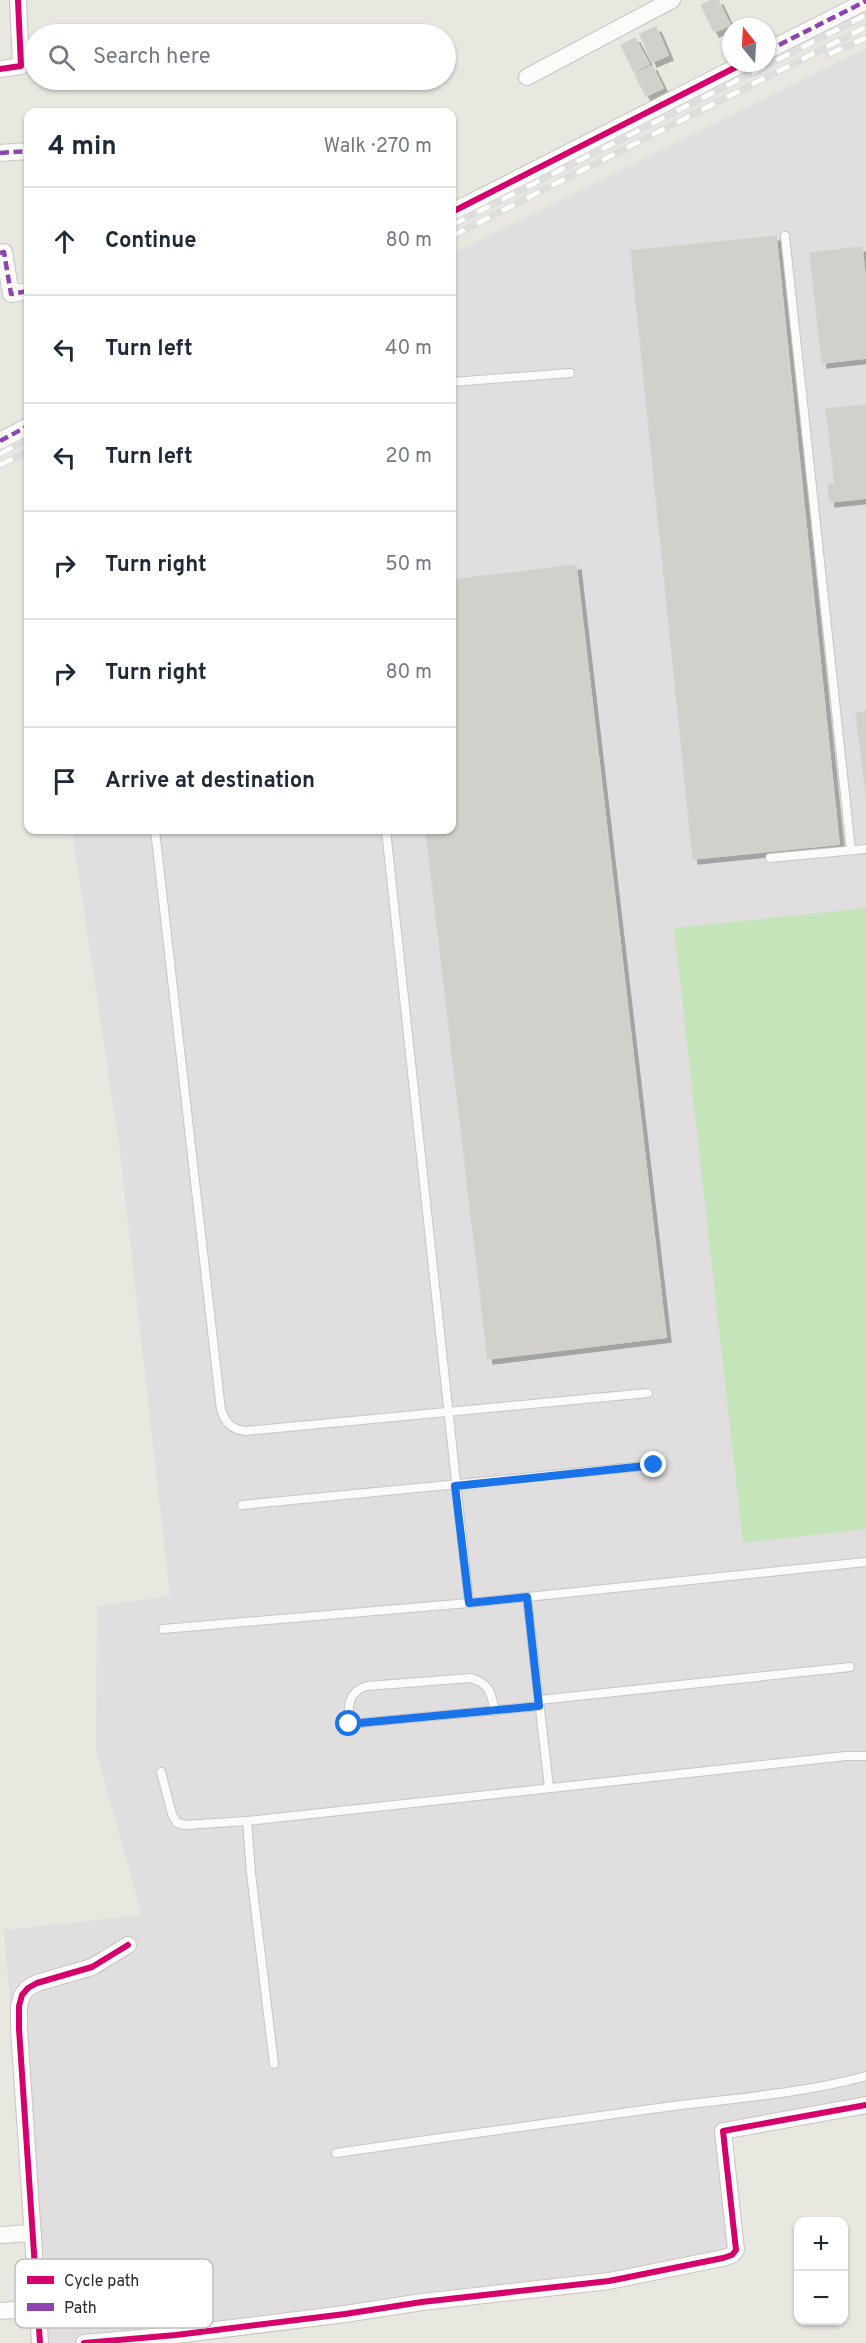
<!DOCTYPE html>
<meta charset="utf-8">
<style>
body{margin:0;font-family:Overpass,sans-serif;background:#f2f2f3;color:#1f2937}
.controls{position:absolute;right:18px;bottom:18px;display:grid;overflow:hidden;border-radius:12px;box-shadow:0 2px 4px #0004}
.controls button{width:54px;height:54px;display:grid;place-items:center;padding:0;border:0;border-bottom:2px solid #e0e1e3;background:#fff;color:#1f2937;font:30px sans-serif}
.compass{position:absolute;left:722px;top:18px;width:54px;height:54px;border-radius:50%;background:#fff;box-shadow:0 2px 4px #0004;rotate:342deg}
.stop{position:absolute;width:18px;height:18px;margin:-14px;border:4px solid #1a73e8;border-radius:50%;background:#fff}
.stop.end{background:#1a73e8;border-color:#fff;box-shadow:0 2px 6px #0008}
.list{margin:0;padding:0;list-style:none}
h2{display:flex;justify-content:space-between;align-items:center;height:78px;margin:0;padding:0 24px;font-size:26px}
h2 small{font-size:20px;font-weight:400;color:#747a83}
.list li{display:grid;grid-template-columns:39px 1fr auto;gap:18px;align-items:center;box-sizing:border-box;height:108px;padding:0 24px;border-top:2px solid #e0e1e3}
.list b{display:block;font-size:22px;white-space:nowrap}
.list em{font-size:20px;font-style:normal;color:#747a83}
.icon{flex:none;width:33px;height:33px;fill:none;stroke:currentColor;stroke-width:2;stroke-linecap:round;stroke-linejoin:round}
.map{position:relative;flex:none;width:866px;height:2343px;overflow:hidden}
.search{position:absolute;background:#fff;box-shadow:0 2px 4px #0004;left:24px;top:24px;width:432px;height:66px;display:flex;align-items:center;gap:15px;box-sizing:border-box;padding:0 21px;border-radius:33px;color:#747a83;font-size:22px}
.panel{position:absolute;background:#fff;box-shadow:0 2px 4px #0004;left:24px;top:108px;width:432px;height:726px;border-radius:12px}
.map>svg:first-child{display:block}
.industrial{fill:#e0dedf}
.green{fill:#c6e4ba}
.building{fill:#d1d0cb;stroke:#d3d2cd;stroke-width:1.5;filter:url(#shadow)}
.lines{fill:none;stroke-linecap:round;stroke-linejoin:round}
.service-casing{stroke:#c6c6c5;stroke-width:10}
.minor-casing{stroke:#c6c6c5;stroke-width:18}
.service{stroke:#fcfbfa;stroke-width:8}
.minor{stroke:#fcfbfa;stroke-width:16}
.rail-casing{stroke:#dedede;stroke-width:7}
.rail{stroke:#fff;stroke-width:4.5;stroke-dasharray:14;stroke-linecap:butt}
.quiet{stroke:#8e44ad;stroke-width:4.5;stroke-dasharray:9 4.5;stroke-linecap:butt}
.cycleway-casing{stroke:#fff;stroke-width:10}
.cycleway{stroke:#d6006c;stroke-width:6}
.route{stroke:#1a73e8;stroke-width:8}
.key{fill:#fff;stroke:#bfbfbf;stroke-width:1.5}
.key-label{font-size:16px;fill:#2b2b2b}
</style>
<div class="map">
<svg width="866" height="2343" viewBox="0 0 866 2343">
<defs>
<filter id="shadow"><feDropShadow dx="5" dy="5" stdDeviation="0" flood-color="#0004"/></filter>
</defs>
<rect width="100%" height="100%" fill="#e8e7e0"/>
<polygon class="industrial" points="866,48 866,908 675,928 743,1542 866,1529 866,2106 723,2131 736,2250 723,2258 82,2343 40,2343 4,1930 142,1915 96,1750 97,1606 170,1596 120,1151 72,830 452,830 452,254"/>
<polygon class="green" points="866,908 866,1529 743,1543 674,928"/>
<g class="building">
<polygon points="713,0 718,0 730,25 714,32 701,5"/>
<polygon points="656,27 668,55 652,62 640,34"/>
<polygon points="635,38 649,64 634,72 621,45"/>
<polygon points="652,66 663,88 646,96 635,74"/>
<polygon points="776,236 839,844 693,859 631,251"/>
<polygon points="862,247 866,288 866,358 822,363 810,253"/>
<polygon points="866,405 866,498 830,502 828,485 835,484 826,409"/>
<polygon points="576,565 666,1337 488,1359 426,830 452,830 452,580"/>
<polygon points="866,711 866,793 856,713"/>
</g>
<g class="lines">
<g class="service-casing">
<g id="service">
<polyline points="785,236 851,850"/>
<polyline points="452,382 570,373"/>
<path d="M155,830L221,1410C226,1423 231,1429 245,1431L648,1393"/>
<polyline points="386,830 469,1603"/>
<polyline points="770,858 866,849"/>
<polyline points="242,1505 654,1465"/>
<polyline points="527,1597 549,1787"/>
<polyline points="163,1629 469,1603 866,1562"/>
<polyline points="539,1700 850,1667"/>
<path d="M495,1711C491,1693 490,1684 471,1678L367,1686C347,1692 348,1707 349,1724L539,1706"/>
<polyline points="161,1772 172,1814 177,1823 185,1825 247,1821"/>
<polyline points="274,2064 251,1873 247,1821 846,1756 866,1756"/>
<path d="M336,2153C441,2138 545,2123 651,2109C722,2099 796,2095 866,2076"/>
</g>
</g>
<g class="minor-casing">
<g id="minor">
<polyline points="767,51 866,1"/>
<polyline points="0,69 21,66 18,0"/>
<polyline points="527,77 672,0"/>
<polyline points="0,153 28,151"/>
<polyline points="452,212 744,63"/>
<polyline points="0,253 4,252 11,294 28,291"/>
<polyline points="0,441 28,426"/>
<polyline points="0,2235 33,2233"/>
<polyline points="0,2311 38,2308"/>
<polyline points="40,2343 19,2029 19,2006 22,1995 28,1988 37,1983 92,1967 128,1945"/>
<polyline points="84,2343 176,2335 345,2314 422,2302 609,2281 723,2258 732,2255 736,2250 723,2131 866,2105"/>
</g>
</g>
<use href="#service" class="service"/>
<use href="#minor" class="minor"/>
<g class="rail-casing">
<g id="rail">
<polyline points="829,54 866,38"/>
<polyline points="452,225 866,15"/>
<polyline points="452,236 866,27"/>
<polyline points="0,454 28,439"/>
<polyline points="0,465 28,451"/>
</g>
</g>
<use href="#rail" class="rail"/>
<g class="quiet">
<polyline points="767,51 866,1"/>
<polyline points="0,153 28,151"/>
<polyline points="0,253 4,252 11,294 28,291"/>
<polyline points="0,441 28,426"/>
</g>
<g class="cycleway-casing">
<g id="cycleway">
<polyline points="0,69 21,66 18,0"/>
<polyline points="452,212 744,63"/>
<polyline points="40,2343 19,2029 19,2006 22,1995 28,1988 37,1983 92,1967 128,1945"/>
<polyline points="84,2343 176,2335 345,2314 422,2302 609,2281 723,2258 732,2255 736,2250 723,2131 866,2105"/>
</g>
</g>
<use href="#cycleway" class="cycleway"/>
</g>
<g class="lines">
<polyline class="route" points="349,1724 539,1706 527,1597 469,1603 455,1486 654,1465"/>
</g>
<rect x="15" y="2259" width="198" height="69" rx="9" class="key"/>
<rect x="27" y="2276" width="27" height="8" fill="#d6006c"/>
<rect x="27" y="2303" width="27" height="8" fill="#8e44ad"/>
<g class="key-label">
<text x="64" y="2286">Cycle path</text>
<text x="64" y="2313">Path</text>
</g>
</svg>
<div class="controls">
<button>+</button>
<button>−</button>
</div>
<svg class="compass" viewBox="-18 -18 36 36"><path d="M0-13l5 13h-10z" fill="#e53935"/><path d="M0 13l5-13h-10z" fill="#747a83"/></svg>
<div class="stop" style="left:349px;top:1724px"></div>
<div class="stop end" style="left:654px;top:1465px"></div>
<div class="search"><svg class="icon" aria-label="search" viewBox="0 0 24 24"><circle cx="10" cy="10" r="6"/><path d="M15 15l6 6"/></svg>Search here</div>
<section class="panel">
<h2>4 min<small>Walk · 270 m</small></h2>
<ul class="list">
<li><svg class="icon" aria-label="ahead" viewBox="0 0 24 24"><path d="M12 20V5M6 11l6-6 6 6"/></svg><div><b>Continue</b></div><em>80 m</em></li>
<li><svg class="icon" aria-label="left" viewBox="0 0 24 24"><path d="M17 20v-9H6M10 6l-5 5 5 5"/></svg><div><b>Turn left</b></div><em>40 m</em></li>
<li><svg class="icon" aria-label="left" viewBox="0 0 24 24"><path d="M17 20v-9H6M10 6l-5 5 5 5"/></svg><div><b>Turn left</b></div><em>20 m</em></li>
<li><svg class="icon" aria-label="right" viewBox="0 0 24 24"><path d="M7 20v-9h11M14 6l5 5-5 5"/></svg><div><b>Turn right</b></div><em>50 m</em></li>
<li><svg class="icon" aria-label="right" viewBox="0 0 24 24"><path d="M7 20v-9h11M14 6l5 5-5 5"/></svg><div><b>Turn right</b></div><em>80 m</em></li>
<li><svg class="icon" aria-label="arrive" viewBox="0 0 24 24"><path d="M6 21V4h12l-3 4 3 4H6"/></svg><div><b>Arrive at destination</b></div></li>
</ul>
</section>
</div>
